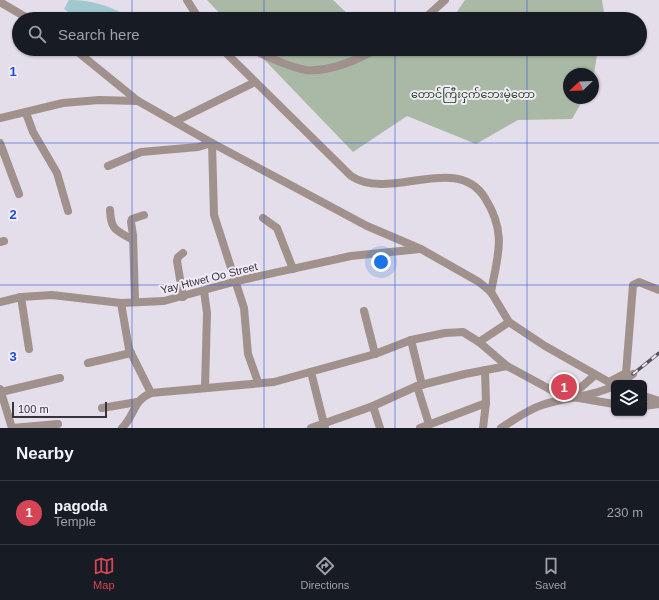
<!DOCTYPE html>
<meta charset="utf-8">
<style>
body{margin:0;font-family:Helvetica,"Noto Sans Myanmar",sans-serif;background:#20242c;color:#f1f3f6}
.controls{position:absolute;right:12px;bottom:12px;display:grid;overflow:hidden;border-radius:6px;box-shadow:0 1px 3px #0004}
.controls button{width:36px;height:36px;display:grid;place-items:center;padding:0;border:0;border-bottom:1px solid #363941;background:#171b24;color:#f1f3f6;font:20px sans-serif}
.compass{position:absolute;left:563px;top:68px;width:36px;height:36px;border-radius:50%;background:#171b24;box-shadow:0 1px 3px #0004;rotate:247deg}
.scale{position:absolute;left:12px;bottom:10px;width:95px;box-sizing:border-box;padding-left:4px;border:2px solid #363439;border-top:0;font-size:11px;line-height:14px;white-space:nowrap;color:#363439;-webkit-text-stroke:3px #f1eaf7;paint-order:stroke}
.you{position:absolute;left:381px;top:262px;width:14px;height:14px;margin:-10px;border:3px solid #fff;border-radius:50%;background:#1a73e8;box-shadow:0 0 0 6px #1a73e833}
.badge{display:grid;place-items:center;width:26px;height:26px;border-radius:50%;background:#d64555;color:#fff;font-size:13px;font-weight:700}
.pin{position:absolute;translate:-50% -50%;border:2px solid #fff;box-shadow:0 1px 4px #0006}
.list{margin:0;padding:0;list-style:none}
h2{display:flex;justify-content:space-between;align-items:center;height:52px;margin:0;padding:0 16px;font-size:17px}
h2 small{font-size:13px;font-weight:400;color:#9ea1a6}
.list li{display:grid;grid-template-columns:26px 1fr auto;gap:12px;align-items:center;box-sizing:border-box;height:64px;padding:0 16px;border-top:1px solid #363941}
.list b{display:block;font-size:15px;white-space:nowrap}
.list p{margin:0;font-size:13px;white-space:nowrap;color:#9ea1a6}
.list em{font-size:13px;font-style:normal;color:#9ea1a6}
.icon{flex:none;width:22px;height:22px;fill:none;stroke:currentColor;stroke-width:2;stroke-linecap:round;stroke-linejoin:round}
.map{position:relative;flex:none;width:659px;height:428px;overflow:hidden}
.search{position:absolute;background:#171b24;box-shadow:0 1px 3px #0004;left:12px;right:12px;top:12px;height:44px;display:flex;align-items:center;gap:10px;box-sizing:border-box;padding:0 14px;border-radius:22px;color:#9ea1a6;font-size:15px}
.sheet{height:116px;background:#171b24}
nav{display:flex;justify-content:space-around;align-items:center;box-sizing:border-box;height:56px;border-top:1px solid #363941;background:#171b24;font-size:11px;color:#9ea1a6}
nav a{display:grid;justify-items:center;gap:2px}
nav .on{color:#d64555}
.map>svg:first-child{display:block}
.green{fill:#aab9a6}
.water{fill:#a0c8cd}
.lines{fill:none;stroke-linecap:round;stroke-linejoin:round}
.minor{stroke:#a1918d;stroke-width:8}
.rail-casing{stroke:#555359;stroke-width:3.5}
.rail{stroke:#f1eaf7;stroke-width:2;stroke-dasharray:6;stroke-linecap:butt}
.grid{fill:none;stroke:#1d4ed8;stroke-width:1;stroke-opacity:0.55}
.labels{text-anchor:middle;stroke-width:4;stroke-linejoin:round;paint-order:stroke}
.park-label{font-size:11px;fill:#203f18;stroke:#f1eaf7}
.street-label{font-size:11px;fill:#363439;stroke:#f1eaf7}
.grid-label{font-size:13px;text-anchor:middle;font-weight:bold;fill:#1d4ed8;stroke:#f1eaf7;stroke-width:4;stroke-linejoin:round;paint-order:stroke}
</style>
<div class="map">
<svg width="659" height="428" viewBox="0 0 659 428">
<rect width="100%" height="100%" fill="#e4ddea"/>
<g class="green">
<polygon points="207,0 333,0 353,19 225,19"/>
<polygon points="465,0 602,0 604,13 603,19 452,19"/>
<polygon points="254,49 598,49 593,80 593,74 569,74 569,98 584,98 572,119 518,120 476,144 407,116 353,152"/>
</g>
<path class="water" d="M69,0C93,0 113,7 133,19H78L64,9Z"/>
<g class="lines">
<g class="minor">
<polyline points="187,0 199,19"/>
<polyline points="0,2 29,19"/>
<polyline points="424,19 445,0"/>
<polyline points="74,49 138,101 212,143 367,226 421,249 479,282 491,292 509,322 545,346 614,385"/>
<path d="M222,49L351,176C390,202 457,152 485,198C507,233 498,254 491,292"/>
<path d="M252,49C265,56 292,68 306,70C329,72 358,60 376,49"/>
<polyline points="26,113 33,132 57,173 68,211"/>
<polyline points="0,118 63,103 99,100 138,101"/>
<polyline points="176,121 255,82"/>
<polyline points="0,143 19,194"/>
<polyline points="108,166 141,152 198,147 212,143 214,215 244,308 248,354 258,382"/>
<path d="M110,210C111,231 116,230 133,240"/>
<polyline points="263,218 277,228 293,269"/>
<polyline points="0,242 4,241"/>
<polyline points="204,291 207,313 205,388"/>
<polyline points="21,297 29,349"/>
<polyline points="183,297 177,261 178,257 183,253"/>
<polyline points="135,301 133,235 131,222 132,219 144,215"/>
<polyline points="0,302 21,297 52,295 121,303 164,301 237,281 351,256 420,249"/>
<path d="M121,303L129,349L151,393C132,401 136,414 122,428"/>
<polyline points="364,311 375,354"/>
<polyline points="411,340 422,385"/>
<polyline points="479,342 509,322"/>
<polyline points="88,363 131,353"/>
<polyline points="311,372 325,428"/>
<polyline points="609,382 626,373 633,285 639,282 659,290"/>
<polyline points="622,382 633,374"/>
<polyline points="417,386 429,424"/>
<polyline points="0,389 12,428"/>
<polyline points="1,392 60,378"/>
<polyline points="151,393 274,382 375,354 411,340 445,333 463,332 479,342 507,366"/>
<polyline points="566,394 578,390 595,375"/>
<polyline points="644,396 659,401"/>
<polyline points="373,406 380,428"/>
<polyline points="644,406 659,404"/>
<polyline points="102,408 137,402"/>
<polyline points="12,428 58,424"/>
<polyline points="311,428 373,406 417,386 465,374 507,366 555,392 566,394 573,397 614,404"/>
<polyline points="420,428 486,403"/>
<polyline points="483,428 486,403 485,370"/>
<path d="M501,428C514,420 527,410 542,405C566,397 592,397 614,386"/>
</g>
<g class="rail-casing">
<polyline id="rail" points="633,374 659,353"/>
</g>
<use href="#rail" class="rail"/>
</g>
<path class="grid" d="M132,0V19M264,0V19M395,0V19M527,0V19M132,49V428M264,49V428M395,49V428M527,49V428M0,143H659M0,285H659"/>
<g class="labels">
<g class="park-label">
<text x="473" y="98">တောင်ကြီးငှက်ဘေးမဲ့တော</text>
</g>
<g class="street-label">
<text transform="translate(209 278) rotate(-14)" y="4">Yay Htwet Oo Street</text>
</g>
</g>
<g class="grid-label">
<text x="13" y="76">1</text>
<text x="13" y="219">2</text>
<text x="13" y="361">3</text>
</g>
</svg>
<div class="controls">
<button><svg class="icon" aria-label="layers" viewBox="0 0 24 24"><path d="M12 4l9 5-9 5-9-5zM3 14l9 5 9-5"/></svg></button>
</div>
<svg class="compass" viewBox="-18 -18 36 36"><path d="M0-13l5 13h-10z" fill="#e53935"/><path d="M0 13l5-13h-10z" fill="#9ea1a6"/></svg>
<div class="scale">100 m</div>
<div class="you"></div>
<div class="pin badge" style="left:564px;top:387px">1</div>
<div class="search"><svg class="icon" aria-label="search" viewBox="0 0 24 24"><circle cx="10" cy="10" r="6"/><path d="M15 15l6 6"/></svg>Search here</div>
</div>
<section class="sheet">
<h2>Nearby<small></small></h2>
<ul class="list">
<li><span class="badge">1</span><div><b>pagoda</b><p>Temple</p></div><em>230 m</em></li>
</ul>
</section>
<nav>
<a class="on"><svg class="icon" aria-label="map" viewBox="0 0 24 24"><path d="M3 6l6-2 6 2 6-2v14l-6 2-6-2-6 2zM9 4v14M15 6v14"/></svg>Map</a>
<a><svg class="icon" aria-label="directions" viewBox="0 0 24 24"><path d="M12 3l9 9-9 9-9-9zM9 14v-3h6M13 9l2 2-2 2"/></svg>Directions</a>
<a><svg class="icon" aria-label="saved" viewBox="0 0 24 24"><path d="M7 4h10v16l-5-4-5 4z"/></svg>Saved</a>
</nav>
